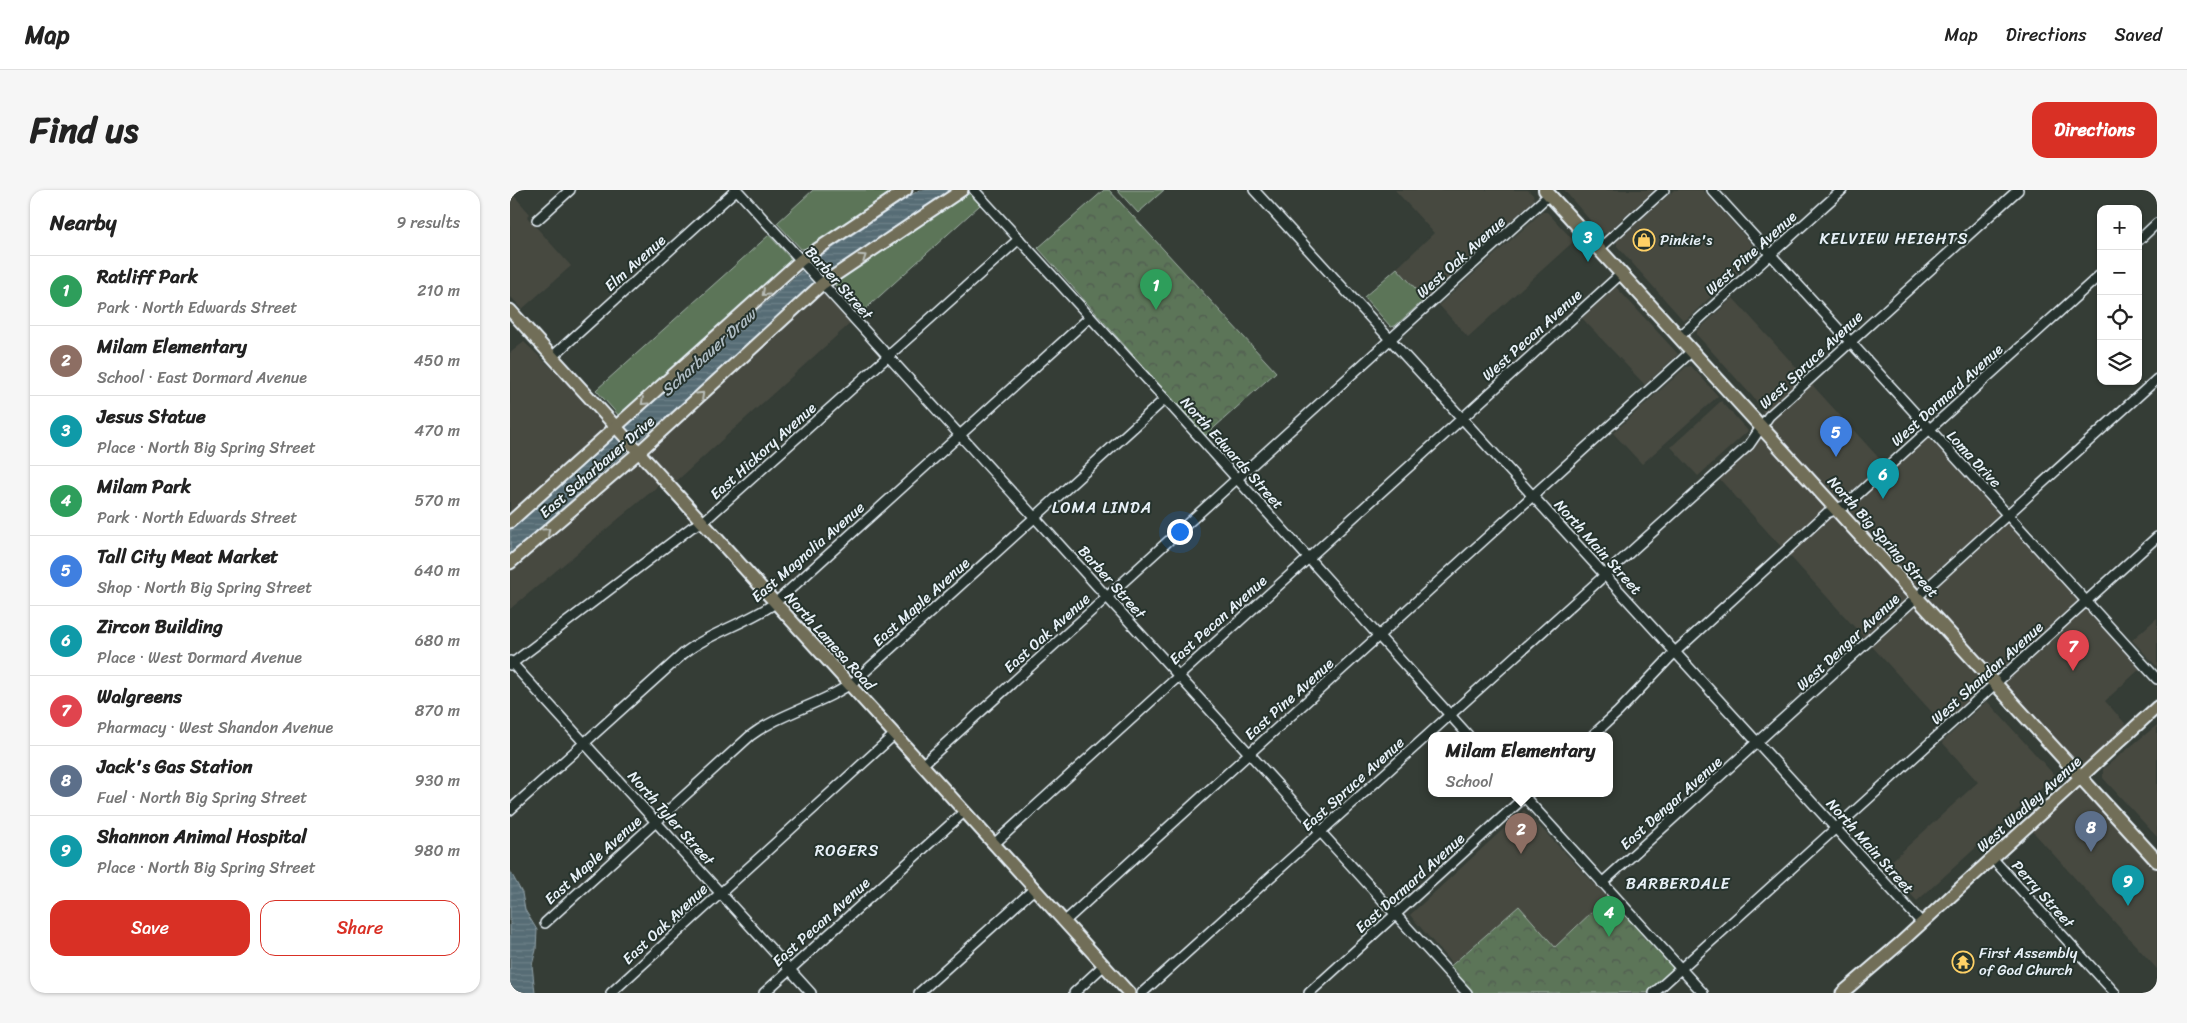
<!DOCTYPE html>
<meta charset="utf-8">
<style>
body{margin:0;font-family:Sriracha,sans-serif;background:#f6f6f6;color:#222}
.controls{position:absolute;right:15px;top:15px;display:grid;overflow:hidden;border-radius:10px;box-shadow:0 1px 4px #0004}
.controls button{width:45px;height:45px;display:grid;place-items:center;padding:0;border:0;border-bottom:1px solid #e0e0e0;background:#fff;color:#222;font:25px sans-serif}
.you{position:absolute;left:669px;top:341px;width:18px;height:18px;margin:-12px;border:4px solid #fff;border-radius:50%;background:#1a73e8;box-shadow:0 0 0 8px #1a73e833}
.badge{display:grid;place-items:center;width:32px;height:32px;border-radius:50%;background:#d93025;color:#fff;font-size:16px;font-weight:700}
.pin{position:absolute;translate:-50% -41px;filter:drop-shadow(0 1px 2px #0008)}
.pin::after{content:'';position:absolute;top:26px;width:18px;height:15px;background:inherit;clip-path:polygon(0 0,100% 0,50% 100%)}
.popup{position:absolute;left:918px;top:542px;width:185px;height:65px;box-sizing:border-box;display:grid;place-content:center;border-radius:10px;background:#fff;filter:drop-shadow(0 1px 4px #0005);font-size:16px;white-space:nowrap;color:#767676}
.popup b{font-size:19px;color:#222}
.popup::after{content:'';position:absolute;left:50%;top:100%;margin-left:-10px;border:10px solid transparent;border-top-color:#fff}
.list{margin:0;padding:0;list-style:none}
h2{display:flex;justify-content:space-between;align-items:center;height:65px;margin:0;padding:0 20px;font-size:21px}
h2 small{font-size:16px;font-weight:400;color:#767676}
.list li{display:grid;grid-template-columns:32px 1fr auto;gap:15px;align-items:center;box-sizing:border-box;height:70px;padding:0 20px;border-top:1px solid #e0e0e0}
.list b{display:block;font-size:19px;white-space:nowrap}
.list p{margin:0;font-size:16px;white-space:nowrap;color:#767676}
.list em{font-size:16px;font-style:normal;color:#767676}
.actions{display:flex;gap:10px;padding:15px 20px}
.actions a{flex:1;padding:11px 0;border:1px solid #d93025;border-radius:15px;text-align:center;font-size:18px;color:#d93025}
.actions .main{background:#d93025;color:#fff}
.icon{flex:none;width:28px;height:28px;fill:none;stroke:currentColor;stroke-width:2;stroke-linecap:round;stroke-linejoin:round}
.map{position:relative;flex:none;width:1647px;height:803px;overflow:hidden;border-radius:15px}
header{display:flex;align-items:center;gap:30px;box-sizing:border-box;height:70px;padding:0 25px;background:#fff;border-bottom:1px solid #e0e0e0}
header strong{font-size:24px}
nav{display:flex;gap:28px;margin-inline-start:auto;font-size:18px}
.intro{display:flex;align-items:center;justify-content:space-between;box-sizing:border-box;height:120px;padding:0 30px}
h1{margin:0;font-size:35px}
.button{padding:12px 22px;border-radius:15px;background:#d93025;color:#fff;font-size:18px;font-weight:700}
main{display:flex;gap:30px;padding:0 30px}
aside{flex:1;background:#fff;border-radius:15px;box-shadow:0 1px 4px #0004}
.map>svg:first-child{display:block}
.built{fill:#474941}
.grass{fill:#5c7458;stroke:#a2b2a8}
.park{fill:url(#park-crowns);stroke:#a2b2a8}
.water{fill:url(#water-rules);stroke:#90a1a9}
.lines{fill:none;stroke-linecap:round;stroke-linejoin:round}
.minor-casing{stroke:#e8f1f8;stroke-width:12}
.major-casing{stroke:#e8f1f8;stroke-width:15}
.highway-casing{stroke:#e8f1f8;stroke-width:16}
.minor{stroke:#26332d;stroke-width:9}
.major{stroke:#716e59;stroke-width:11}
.highway{stroke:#716e59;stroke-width:12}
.oneway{stroke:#b8bdb8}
.labels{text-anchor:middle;stroke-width:4;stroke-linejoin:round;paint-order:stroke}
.poi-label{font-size:15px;fill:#e8f1f8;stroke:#26332d;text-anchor:start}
.street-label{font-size:15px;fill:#e8f1f8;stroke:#26332d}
.neighbourhood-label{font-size:16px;letter-spacing:1px;fill:#e8f1f8;stroke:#26332d}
.water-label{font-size:16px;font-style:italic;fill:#aebcc3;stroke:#26332d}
</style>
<header>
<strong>Map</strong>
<nav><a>Map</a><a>Directions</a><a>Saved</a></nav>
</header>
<div class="intro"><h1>Find us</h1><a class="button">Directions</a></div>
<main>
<aside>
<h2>Nearby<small>9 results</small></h2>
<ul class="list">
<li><span class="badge" style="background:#2e9e5b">1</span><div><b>Ratliff Park</b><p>Park · North Edwards Street</p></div><em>210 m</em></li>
<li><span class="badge" style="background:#8d6e63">2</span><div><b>Milam Elementary</b><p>School · East Dormard Avenue</p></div><em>450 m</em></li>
<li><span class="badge" style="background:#0f9aa8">3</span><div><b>Jesus Statue</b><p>Place · North Big Spring Street</p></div><em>470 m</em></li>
<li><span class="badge" style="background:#2e9e5b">4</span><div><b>Milam Park</b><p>Park · North Edwards Street</p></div><em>570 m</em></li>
<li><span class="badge" style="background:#3f7fe0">5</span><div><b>Tall City Meat Market</b><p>Shop · North Big Spring Street</p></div><em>640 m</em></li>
<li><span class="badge" style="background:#0f9aa8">6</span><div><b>Zircon Building</b><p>Place · West Dormard Avenue</p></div><em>680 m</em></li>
<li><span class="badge" style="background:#e0444e">7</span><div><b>Walgreens</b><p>Pharmacy · West Shandon Avenue</p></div><em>870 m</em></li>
<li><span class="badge" style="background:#5c6f8a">8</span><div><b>Jack's Gas Station</b><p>Fuel · North Big Spring Street</p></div><em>930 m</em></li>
<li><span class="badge" style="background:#0f9aa8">9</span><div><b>Shannon Animal Hospital</b><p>Place · North Big Spring Street</p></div><em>980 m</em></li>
</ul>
<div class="actions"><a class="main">Save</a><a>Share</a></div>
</aside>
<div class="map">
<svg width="1647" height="803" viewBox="0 0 1647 803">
<defs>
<pattern id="park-crowns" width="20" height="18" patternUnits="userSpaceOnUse" patternTransform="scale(1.25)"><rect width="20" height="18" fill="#5c7458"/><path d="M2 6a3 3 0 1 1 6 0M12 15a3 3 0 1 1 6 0" fill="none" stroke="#505c50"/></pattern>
<pattern id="water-rules" width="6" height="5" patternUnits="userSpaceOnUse" patternTransform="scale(1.25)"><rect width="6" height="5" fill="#566c74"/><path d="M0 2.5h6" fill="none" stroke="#6e8189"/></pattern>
</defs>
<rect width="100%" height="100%" fill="#353d36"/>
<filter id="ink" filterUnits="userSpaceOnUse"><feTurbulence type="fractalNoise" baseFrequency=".02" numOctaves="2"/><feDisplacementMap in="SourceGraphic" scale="10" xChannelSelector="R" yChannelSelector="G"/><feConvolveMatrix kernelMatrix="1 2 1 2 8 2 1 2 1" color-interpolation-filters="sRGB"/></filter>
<g filter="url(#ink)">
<g class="built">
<polygon points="885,0 1018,0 1023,5 1024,10 915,109 887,78 924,43"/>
<polygon points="1054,0 1144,0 1097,43 1091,43"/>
<polygon points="1164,0 1193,0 1247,60 1247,64 1177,129 1173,130 1107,56 1107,51"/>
<polygon points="0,1 20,24 17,27 61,76 12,119 0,106"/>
<polygon points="1032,22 1037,22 1064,51 958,147 929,115"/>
<polygon points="301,83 344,130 160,297 154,291 0,419 0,163 14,152 116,248"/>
<polygon points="1106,97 1168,164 1135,195 1072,128"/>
<polygon points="1223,108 1377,277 1419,239 1634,475 1595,511 1621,540 1570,586 1647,671 1647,779 1517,635 1561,584 1486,493 1431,532 1205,284 1255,238 1252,217 1187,145 1187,141"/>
<polygon points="1181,176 1208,206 1132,274 1103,243 1176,177"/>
<polygon points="1211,211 1238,241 1188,286 1161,257"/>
<polygon points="1647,428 1647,477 1622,450"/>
<polygon points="1477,511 1545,586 1407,711 1375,677 1468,592 1432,552"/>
<polygon points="1647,535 1647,647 1593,588 1593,579"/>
<polygon points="1014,620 1098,708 1045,757 1009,716 942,774 900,725"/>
</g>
<g class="grass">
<polygon points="303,0 384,0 298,58 291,59 267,33"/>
<polygon points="607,0 654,0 628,23"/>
<polygon points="455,4 460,4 470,15 350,124 325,95 325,91"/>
<polygon points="259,45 282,70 281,76 110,227 86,200"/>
<polygon points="887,78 915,109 885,136 881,137 854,107"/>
</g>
<g class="park">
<polygon points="594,0 599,0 766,182 695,246 528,58"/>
<polygon points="1102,703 1171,779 1144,803 957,803 936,780 1009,716 1045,757"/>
</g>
<g class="water">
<polygon points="409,0 443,0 315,87 0,364 0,338 302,72"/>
<polygon points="0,681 12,703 15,720 27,740 26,760 22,775 25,803 0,803"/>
</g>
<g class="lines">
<g class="minor-casing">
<g id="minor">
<polyline points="227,0 957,803"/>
<polyline points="464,0 655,209 958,545"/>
<polyline points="744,0 1411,732"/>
<polyline points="1202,0 1647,489"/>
<polyline points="27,30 60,0"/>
<polyline points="1628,51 1647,33"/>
<polyline points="1089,59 1154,0"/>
<polyline points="1169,147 1332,0"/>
<polyline points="43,166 226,0"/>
<polyline points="0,471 301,803"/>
<polyline points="0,475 182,337 193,332 509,49"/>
<polyline points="1083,545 1108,522 1165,462 1317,323 1336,315 1591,84"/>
<polyline points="412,575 1039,5"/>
<polyline points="1011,603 1193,803"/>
<path d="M0,620L173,464C201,442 237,433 265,413L580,127"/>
<polyline points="484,654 1111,84"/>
<polyline points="1482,668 1605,803"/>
<polyline points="1092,693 1647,189"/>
<polyline points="554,732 1182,161"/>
<path d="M35,733L240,546C272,522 314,514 346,490L655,209"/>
<polyline points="101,803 384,545"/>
<polyline points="254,803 454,622"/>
<polyline points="409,803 524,699"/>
<polyline points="564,803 593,776"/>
<polyline points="632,803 1239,255 1259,226 1508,0"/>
<polyline points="799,803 1019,603"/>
<polyline points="1144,803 1647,347"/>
</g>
</g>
<g class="major-casing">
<g id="major">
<polyline points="0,120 619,803"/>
<polyline points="0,332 291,70 396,0"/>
<polyline points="0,373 129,262 312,94 452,0"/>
<polyline points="1332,803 1388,755 1647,517"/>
</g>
</g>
<g class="highway-casing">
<polyline id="highway" points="1035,0 1647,671"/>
</g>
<use href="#minor" class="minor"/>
<use href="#major" class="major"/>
<use href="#highway" class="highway"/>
</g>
<defs><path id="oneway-chevron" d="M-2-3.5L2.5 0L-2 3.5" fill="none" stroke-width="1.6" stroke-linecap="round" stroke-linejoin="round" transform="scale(1.25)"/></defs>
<g class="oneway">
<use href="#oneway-chevron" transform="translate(353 67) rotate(-34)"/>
<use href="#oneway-chevron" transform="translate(255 103) rotate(138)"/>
<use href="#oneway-chevron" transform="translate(191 205) rotate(-43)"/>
<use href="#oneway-chevron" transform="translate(134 212) rotate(138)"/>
<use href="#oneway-chevron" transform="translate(37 341) rotate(-42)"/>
</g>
</g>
<defs>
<g id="shop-ring" transform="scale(1.125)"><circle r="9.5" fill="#26332d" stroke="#ffd166" stroke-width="1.5"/><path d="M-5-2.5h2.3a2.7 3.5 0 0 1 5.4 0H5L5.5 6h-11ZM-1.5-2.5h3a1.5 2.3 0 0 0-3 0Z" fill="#ffd166"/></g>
<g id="temple-ring" transform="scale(1.125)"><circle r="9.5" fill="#26332d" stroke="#ffd166" stroke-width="1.5"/><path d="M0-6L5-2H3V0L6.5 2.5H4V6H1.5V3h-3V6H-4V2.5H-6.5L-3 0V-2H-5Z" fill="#ffd166"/></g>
</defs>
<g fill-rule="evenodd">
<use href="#shop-ring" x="1134" y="50"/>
<use href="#temple-ring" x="1453" y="772"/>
</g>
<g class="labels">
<g class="poi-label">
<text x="1150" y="55">Pinkie's</text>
<text x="1469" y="768">First Assembly<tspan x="1469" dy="17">of God Church</tspan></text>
</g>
<g class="street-label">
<text transform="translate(1241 63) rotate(-42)" y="5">West Pine Avenue</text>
<text transform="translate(951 67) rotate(-42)" y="5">West Oak Avenue</text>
<text transform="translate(125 73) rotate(-42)" y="5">Elm Avenue</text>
<text transform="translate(329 93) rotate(48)" y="5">Barber Street</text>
<text transform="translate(1022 145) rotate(-42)" y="5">West Pecan Avenue</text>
<text transform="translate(1301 170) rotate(-43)" y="5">West Spruce Avenue</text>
<text transform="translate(1437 205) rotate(-42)" y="5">West Dormard Avenue</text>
<text transform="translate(253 261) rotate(-42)" y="5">East Hickory Avenue</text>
<text transform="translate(722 263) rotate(48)" y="5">North Edwards Street</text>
<text transform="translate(1464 269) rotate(47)" y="5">Loma Drive</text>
<text transform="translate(87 277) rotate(-41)" y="5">East Scharbauer Drive</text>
<text transform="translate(1373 347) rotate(48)" y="5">North Big Spring Street</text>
<text transform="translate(1088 357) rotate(48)" y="5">North Main Street</text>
<text transform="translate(298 362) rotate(-41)" y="5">East Magnolia Avenue</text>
<text transform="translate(602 392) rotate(48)" y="5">Barber Street</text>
<text transform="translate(411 412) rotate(-42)" y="5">East Maple Avenue</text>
<text transform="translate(708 430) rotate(-42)" y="5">East Pecan Avenue</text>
<text transform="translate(537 443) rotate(-42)" y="5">East Oak Avenue</text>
<text transform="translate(320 451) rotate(48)" y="5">North Lamesa Road</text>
<text transform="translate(1338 452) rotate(-43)" y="5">West Dengar Avenue</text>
<text transform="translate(1477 483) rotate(-42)" y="5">West Shandon Avenue</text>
<text transform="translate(779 509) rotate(-42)" y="5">East Pine Avenue</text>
<text transform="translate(843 594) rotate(-42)" y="5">East Spruce Avenue</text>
<text transform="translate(1161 613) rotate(-42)" y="5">East Dengar Avenue</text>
<text transform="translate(1519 614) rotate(-42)" y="5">West Wadley Avenue</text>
<text transform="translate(161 628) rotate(48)" y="5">North Tyler Street</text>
<text transform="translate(1360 656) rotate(48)" y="5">North Main Street</text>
<text transform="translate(83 670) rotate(-42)" y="5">East Maple Avenue</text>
<text transform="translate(900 693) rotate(-42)" y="5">East Dormard Avenue</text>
<text transform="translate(1533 704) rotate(48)" y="5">Perry Street</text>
<text transform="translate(311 732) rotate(-42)" y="5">East Pecan Avenue</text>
<text transform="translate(155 734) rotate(-43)" y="5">East Oak Avenue</text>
</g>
<g class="neighbourhood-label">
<text x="1384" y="54">KELVIEW HEIGHTS</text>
<text x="592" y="323">LOMA LINDA</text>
<text x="337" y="666">ROGERS</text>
<text x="1168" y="699">BARBERDALE</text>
</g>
<g class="water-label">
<text transform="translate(198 162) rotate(-42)" y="6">Scharbauer Draw</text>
</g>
</g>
</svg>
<div class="controls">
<button>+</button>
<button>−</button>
<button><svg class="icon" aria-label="locate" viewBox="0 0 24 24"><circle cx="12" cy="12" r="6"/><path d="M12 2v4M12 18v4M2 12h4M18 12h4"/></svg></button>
<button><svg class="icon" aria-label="layers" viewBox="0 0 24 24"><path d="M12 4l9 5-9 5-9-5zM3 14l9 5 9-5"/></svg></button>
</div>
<div class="you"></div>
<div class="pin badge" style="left:646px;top:120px;background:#2e9e5b">1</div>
<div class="pin badge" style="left:1011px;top:664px;background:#8d6e63">2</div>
<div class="popup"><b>Milam Elementary</b>School</div>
<div class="pin badge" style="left:1078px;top:72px;background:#0f9aa8">3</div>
<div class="pin badge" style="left:1099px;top:747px;background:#2e9e5b">4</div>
<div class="pin badge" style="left:1326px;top:267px;background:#3f7fe0">5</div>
<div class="pin badge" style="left:1373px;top:309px;background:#0f9aa8">6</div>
<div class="pin badge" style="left:1563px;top:481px;background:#e0444e">7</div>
<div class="pin badge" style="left:1581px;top:662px;background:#5c6f8a">8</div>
<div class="pin badge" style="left:1618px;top:716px;background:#0f9aa8">9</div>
</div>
</main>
